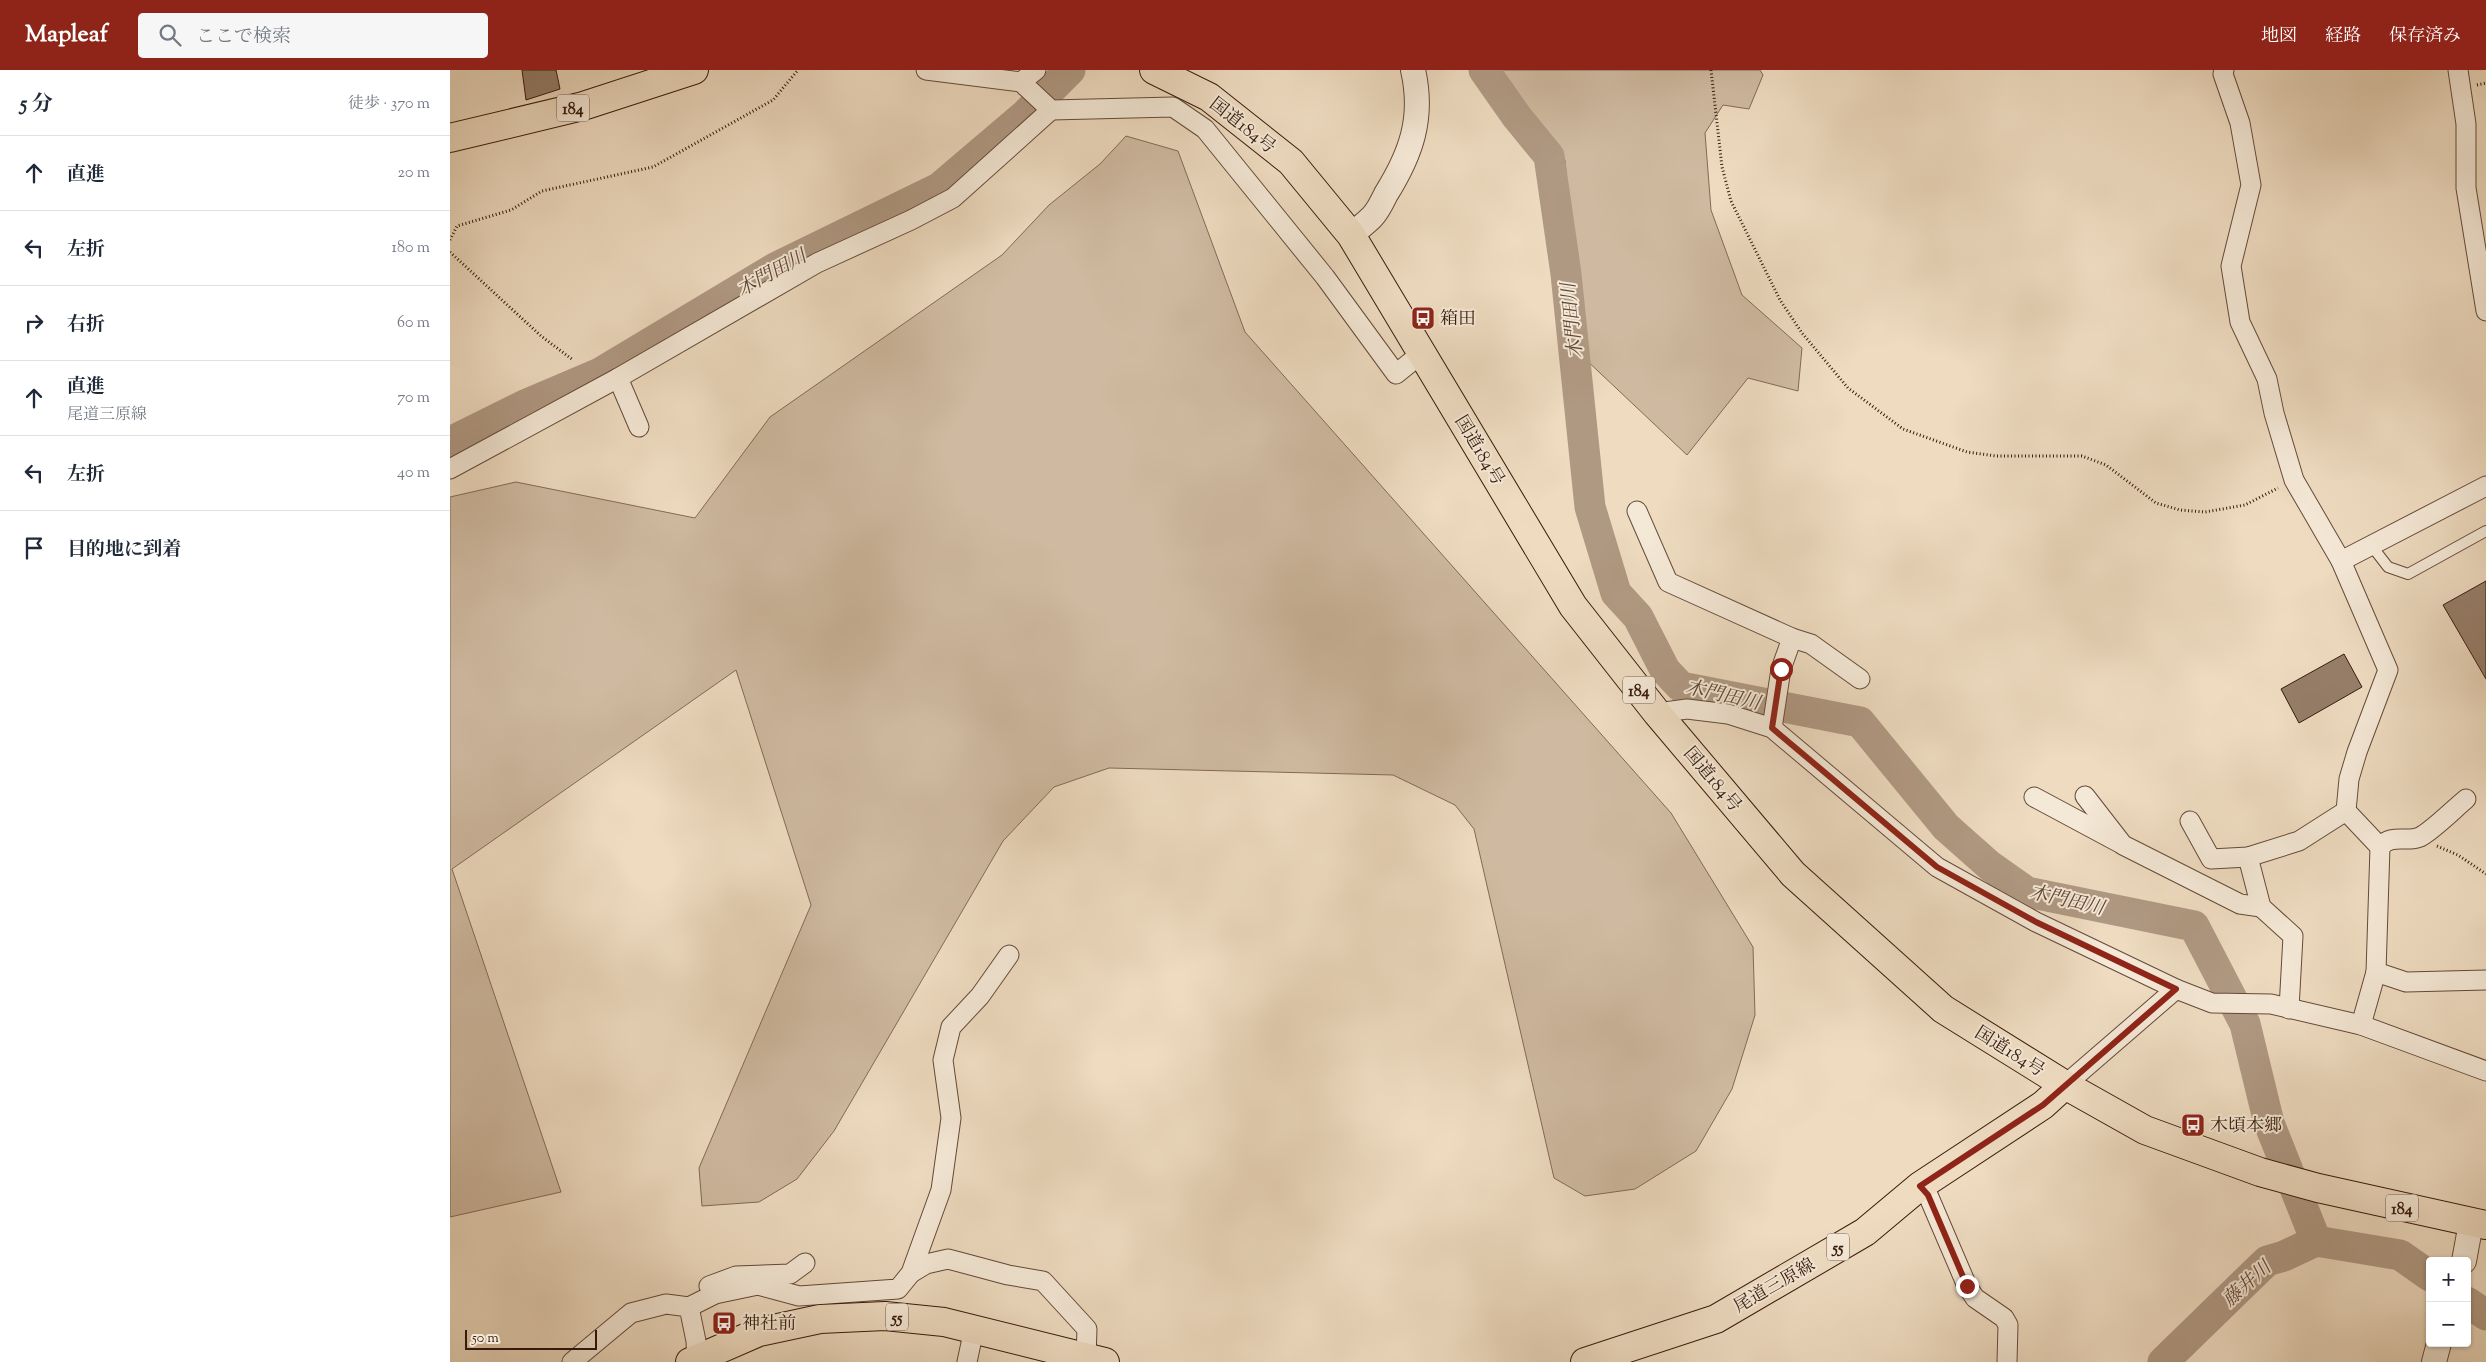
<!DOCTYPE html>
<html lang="ja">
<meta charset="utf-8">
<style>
body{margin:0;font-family:"Sorts Mill Goudy","Noto Serif JP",serif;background:#f6f6f7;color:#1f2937}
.controls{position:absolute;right:15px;bottom:15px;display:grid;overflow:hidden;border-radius:5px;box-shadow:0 1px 4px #0004}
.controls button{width:45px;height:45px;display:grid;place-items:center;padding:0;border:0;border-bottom:1px solid #e0e1e3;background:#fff;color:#1f2937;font:25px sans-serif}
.scale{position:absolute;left:15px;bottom:12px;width:132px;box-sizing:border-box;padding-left:5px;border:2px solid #371a0c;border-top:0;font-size:14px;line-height:18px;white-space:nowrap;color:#371a0c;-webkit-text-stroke:4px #f4e8d6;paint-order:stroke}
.stop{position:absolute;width:15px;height:15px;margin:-11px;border:4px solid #8f2418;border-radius:50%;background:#fff}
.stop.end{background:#8f2418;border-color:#fff;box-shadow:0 1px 5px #0008}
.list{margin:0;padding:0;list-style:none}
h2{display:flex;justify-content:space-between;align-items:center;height:65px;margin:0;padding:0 20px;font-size:21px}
h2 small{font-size:16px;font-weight:400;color:#747a83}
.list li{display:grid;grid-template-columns:32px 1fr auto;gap:15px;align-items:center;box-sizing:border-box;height:75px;padding:0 20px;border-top:1px solid #e0e1e3}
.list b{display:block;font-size:19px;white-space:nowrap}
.list p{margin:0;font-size:16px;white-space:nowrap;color:#747a83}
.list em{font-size:16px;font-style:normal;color:#747a83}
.icon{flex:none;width:28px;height:28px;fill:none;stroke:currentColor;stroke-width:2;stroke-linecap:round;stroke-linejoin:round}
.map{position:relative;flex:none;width:2036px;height:1292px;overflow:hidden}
header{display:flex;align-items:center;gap:30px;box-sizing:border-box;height:70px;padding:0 25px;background:#8f2418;color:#fff}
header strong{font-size:24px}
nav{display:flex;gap:28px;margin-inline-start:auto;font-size:18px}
.search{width:350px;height:45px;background:#f6f6f7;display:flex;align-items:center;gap:12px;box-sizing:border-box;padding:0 18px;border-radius:5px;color:#747a83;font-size:19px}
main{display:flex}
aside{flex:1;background:#fff}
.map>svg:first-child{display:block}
.green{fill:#cfbaa1;stroke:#836a56}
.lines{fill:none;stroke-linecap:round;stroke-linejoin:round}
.river{stroke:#b09983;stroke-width:31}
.building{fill:#967e6a;stroke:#371a0c}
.service-casing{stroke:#654a39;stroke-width:12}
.minor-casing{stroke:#654a39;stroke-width:21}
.tertiary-casing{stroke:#654a39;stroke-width:26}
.primary-casing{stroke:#371a0c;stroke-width:30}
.trunk-casing{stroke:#371a0c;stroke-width:30}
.path{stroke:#371a0c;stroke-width:3;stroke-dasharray:1 2.5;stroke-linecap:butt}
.service{stroke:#f4e8d6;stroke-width:10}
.minor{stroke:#f4e8d6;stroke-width:19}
.tertiary{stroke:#f4e8d6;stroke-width:24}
.primary{stroke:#eedbc0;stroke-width:28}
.trunk{stroke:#eedbc0;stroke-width:28}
.route{stroke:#8f2418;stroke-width:6}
.labels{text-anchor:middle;stroke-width:4;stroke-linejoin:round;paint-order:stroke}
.shield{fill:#f4e8d6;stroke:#705849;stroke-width:1}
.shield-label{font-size:16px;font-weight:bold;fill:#371a0c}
.street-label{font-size:18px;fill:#371a0c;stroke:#f4e8d6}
.poi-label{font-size:18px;fill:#371a0c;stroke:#f4e8d6;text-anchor:start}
.water-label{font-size:19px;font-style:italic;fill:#614636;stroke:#f4e8d6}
</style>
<header>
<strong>Mapleaf</strong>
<div class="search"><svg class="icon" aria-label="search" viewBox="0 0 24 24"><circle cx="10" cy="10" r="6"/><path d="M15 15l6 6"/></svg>ここで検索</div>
<nav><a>地図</a><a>経路</a><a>保存済み</a></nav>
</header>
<main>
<aside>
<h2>5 分<small>徒歩 · 370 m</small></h2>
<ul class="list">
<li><svg class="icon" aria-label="ahead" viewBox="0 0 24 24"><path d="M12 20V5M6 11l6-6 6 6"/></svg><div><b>直進</b></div><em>20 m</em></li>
<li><svg class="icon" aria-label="left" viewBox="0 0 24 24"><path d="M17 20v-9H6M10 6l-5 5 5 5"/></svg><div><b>左折</b></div><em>180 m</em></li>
<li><svg class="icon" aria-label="right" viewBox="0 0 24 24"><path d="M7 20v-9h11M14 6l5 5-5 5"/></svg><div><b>右折</b></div><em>60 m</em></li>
<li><svg class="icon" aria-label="ahead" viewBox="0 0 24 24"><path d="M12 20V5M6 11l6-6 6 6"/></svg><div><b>直進</b><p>尾道三原線</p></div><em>70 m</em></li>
<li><svg class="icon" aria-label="left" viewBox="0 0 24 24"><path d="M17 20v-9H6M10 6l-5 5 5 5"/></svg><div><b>左折</b></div><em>40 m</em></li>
<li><svg class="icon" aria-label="arrive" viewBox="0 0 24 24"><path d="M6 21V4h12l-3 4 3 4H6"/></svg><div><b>目的地に到着</b></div></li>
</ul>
</aside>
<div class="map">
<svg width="2036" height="1292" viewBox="0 0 2036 1292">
<rect width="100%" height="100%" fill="#eedbc0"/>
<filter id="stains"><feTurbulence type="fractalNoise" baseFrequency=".004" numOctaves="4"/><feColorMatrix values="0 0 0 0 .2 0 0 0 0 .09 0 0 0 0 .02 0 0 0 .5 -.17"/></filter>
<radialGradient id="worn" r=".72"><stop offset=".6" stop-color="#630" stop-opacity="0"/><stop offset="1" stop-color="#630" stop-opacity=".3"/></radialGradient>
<g class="green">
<polygon points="1050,0 1310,0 1313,5 1299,39 1273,35 1255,63 1261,140 1292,225 1352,278 1348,321 1298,308 1237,385 1132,286 1115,90"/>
<polygon points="676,66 728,81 795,262 1221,743 1303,877 1305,945 1282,1019 1246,1081 1185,1119 1135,1126 1104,1108 1024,759 1005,735 943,705 659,698 604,717 553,771 384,1061 347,1109 309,1132 252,1136 249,1098 361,835 286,600 2,799 111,1122 0,1147 0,427 66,412 245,448 320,347 552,185 599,135 650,94"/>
</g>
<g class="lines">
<g class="river">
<polyline points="1034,0 1067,47 1099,86 1116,204 1140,437 1166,523 1188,547 1215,600 1231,617 1410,652 1496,757 1540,796 1577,822 1744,856 1795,954 1819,1053 1866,1171"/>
<polyline points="0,372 77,334 150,303 325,198 489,118 576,44 620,0"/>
<polyline points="2017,1232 2036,1245"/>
<polyline points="1713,1292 1817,1191 1834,1186 1866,1171 1950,1185 1980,1206"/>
</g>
</g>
<g class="building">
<polygon points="72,0 106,0 110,19 76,30"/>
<polygon points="2036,511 2036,609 1993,535"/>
<polygon points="1894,584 1912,617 1849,653 1831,619"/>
</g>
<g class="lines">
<g class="service-casing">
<polyline id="service" points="1921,475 1938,497 1958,504 2036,461"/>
</g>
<g class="minor-casing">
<g id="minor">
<polyline points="476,0 571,12 601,40 723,37 755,59 875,207 946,304 972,283"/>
<polyline points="1774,0 1773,4 1790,53 1801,115 1781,196 1790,252 1817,309 1824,343 1844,410 1891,491 1938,600 1907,682 1899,709 1896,741 1930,777 1926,902 1911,955"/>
<polyline points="2008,0 2016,54 2016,118 2036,241"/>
<polyline points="571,12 586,0"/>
<polyline points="168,308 189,357"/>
<polyline points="0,399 168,308 367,193 461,150 503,128 601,40"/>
<polyline points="1187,441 1218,512 1342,568 1361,574 1410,609"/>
<polyline points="1891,491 2036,416"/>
<polyline points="1207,643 1237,639 1278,644 1322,658 1487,797 1586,852 1726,919 1762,933 1821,934 1911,955 2036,1001"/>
<polyline points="1322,658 1331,599 1342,568"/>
<polyline points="1635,726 1673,775 1790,834 1811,837"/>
<polyline points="1584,727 1670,773"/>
<polyline points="1740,751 1761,789 1798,787 1849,771 1896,741"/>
<path d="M1930,777C1942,763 1956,773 1970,767C1982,761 2004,739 2016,729"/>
<polyline points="1798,787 1811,837 1843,866 1839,939"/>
<polyline points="1926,902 1956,912 2036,910"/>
<polyline points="1615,1015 1726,919"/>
<polyline points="1470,1116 1478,1125 1517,1216 1525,1228 1554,1248 1558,1255 1557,1292"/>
<polyline points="461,1203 476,1194 498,1189 558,1205 593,1211 637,1259 636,1287"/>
<polyline points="259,1216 286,1206 340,1204 355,1193"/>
<polyline points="239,1237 265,1224 308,1215 349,1226 448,1219 461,1203 491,1120 501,1048 493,990 501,957 530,926 559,885"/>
<polyline points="122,1292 181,1243 216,1234 239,1237 246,1271 247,1292"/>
<polyline points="517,1292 524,1259"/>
</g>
</g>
<g class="tertiary-casing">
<g id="tertiary">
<path d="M901,165C908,159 915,154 922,147C928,141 932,132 936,124C961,84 974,48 963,0"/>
<polyline points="2014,1191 2021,1153"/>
<polyline points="1984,1292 1989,1273"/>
</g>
</g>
<g class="primary-casing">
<g id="primary">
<polyline points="240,1292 309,1262 370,1249 435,1246 494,1252 655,1292"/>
<polyline points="1135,1292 1266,1249 1415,1162 1470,1116 1593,1035 1615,1015"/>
</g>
</g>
<g class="trunk-casing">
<g id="trunk">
<polyline points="704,0 759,27 841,92 901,165 1123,536 1207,643 1343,804 1493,939 1615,1015 1695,1060 1810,1102 1868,1118 2036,1155"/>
<polyline points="0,68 133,36 244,0"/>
</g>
</g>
<g class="path">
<polyline points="1261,0 1272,97 1281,131 1330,230 1352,263 1398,318 1453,359 1517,382 1546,386 1632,386 1656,395 1706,433 1730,440 1755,442 1795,435 1828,418"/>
<polyline points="2027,15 2036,13"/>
<polyline points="0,170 7,156 61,140 92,121 203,97 323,30 348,0"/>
<polyline points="0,182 91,266 123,290"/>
<polyline points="1987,776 2008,785 2036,804"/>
</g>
<use href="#service" class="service"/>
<use href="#minor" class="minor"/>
<use href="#tertiary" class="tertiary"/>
<use href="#primary" class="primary"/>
<use href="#trunk" class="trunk"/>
</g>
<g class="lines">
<polyline class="route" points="1331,599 1322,658 1487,797 1586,852 1726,919 1593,1035 1470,1116 1478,1125 1517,1216"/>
</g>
<defs>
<g id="bus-square" transform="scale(1.25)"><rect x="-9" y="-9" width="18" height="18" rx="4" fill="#8f2418" stroke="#f4e8d6"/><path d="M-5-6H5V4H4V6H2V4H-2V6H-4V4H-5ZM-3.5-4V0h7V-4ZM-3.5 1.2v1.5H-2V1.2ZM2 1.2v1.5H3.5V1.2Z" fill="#fff"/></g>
</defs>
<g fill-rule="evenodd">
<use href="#bus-square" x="973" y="248"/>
<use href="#bus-square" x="1743" y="1055"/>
<use href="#bus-square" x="274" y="1253"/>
</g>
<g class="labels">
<g class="shield">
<rect x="107" y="24.5" width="32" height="27" rx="4"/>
<rect x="1173" y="606.5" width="32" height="27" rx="4"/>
<rect x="1936" y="1124.5" width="32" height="27" rx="4"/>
<rect x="1377" y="1163.5" width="22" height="27" rx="4"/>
<rect x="436" y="1233.5" width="22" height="27" rx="4"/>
</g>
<g class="shield-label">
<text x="123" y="44">184</text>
<text x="1189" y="626">184</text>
<text x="1952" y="1144">184</text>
<text x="1388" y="1183">55</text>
<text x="447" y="1253">55</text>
</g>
<g class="street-label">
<text transform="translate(793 55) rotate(38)" y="6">国道184号</text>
<text transform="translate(1030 380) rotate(59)" y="6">国道184号</text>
<text transform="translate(1263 709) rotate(50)" y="6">国道184号</text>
<text transform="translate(1560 981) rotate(32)" y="6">国道184号</text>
<text transform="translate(1324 1215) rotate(-30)" y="6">尾道三原線</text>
</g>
<g class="poi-label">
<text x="990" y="254">箱田</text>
<text x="1760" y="1061">木頃本郷</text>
<text x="292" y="1259">神社前</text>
</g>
<g class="water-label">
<text transform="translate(321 202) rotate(-29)" y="7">木門田川</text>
<text transform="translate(1121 251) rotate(-96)" y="7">木門田川</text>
<text transform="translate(1273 624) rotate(13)" y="7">木門田川</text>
<text transform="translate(1617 829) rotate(13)" y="7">木門田川</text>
<text transform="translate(1796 1213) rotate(-42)" y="7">藤井川</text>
</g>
</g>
<rect width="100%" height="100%" filter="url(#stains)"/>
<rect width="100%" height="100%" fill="url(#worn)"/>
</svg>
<div class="controls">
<button>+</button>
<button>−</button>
</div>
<div class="scale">50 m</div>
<div class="stop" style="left:1331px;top:599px"></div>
<div class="stop end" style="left:1517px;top:1216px"></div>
</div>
</main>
